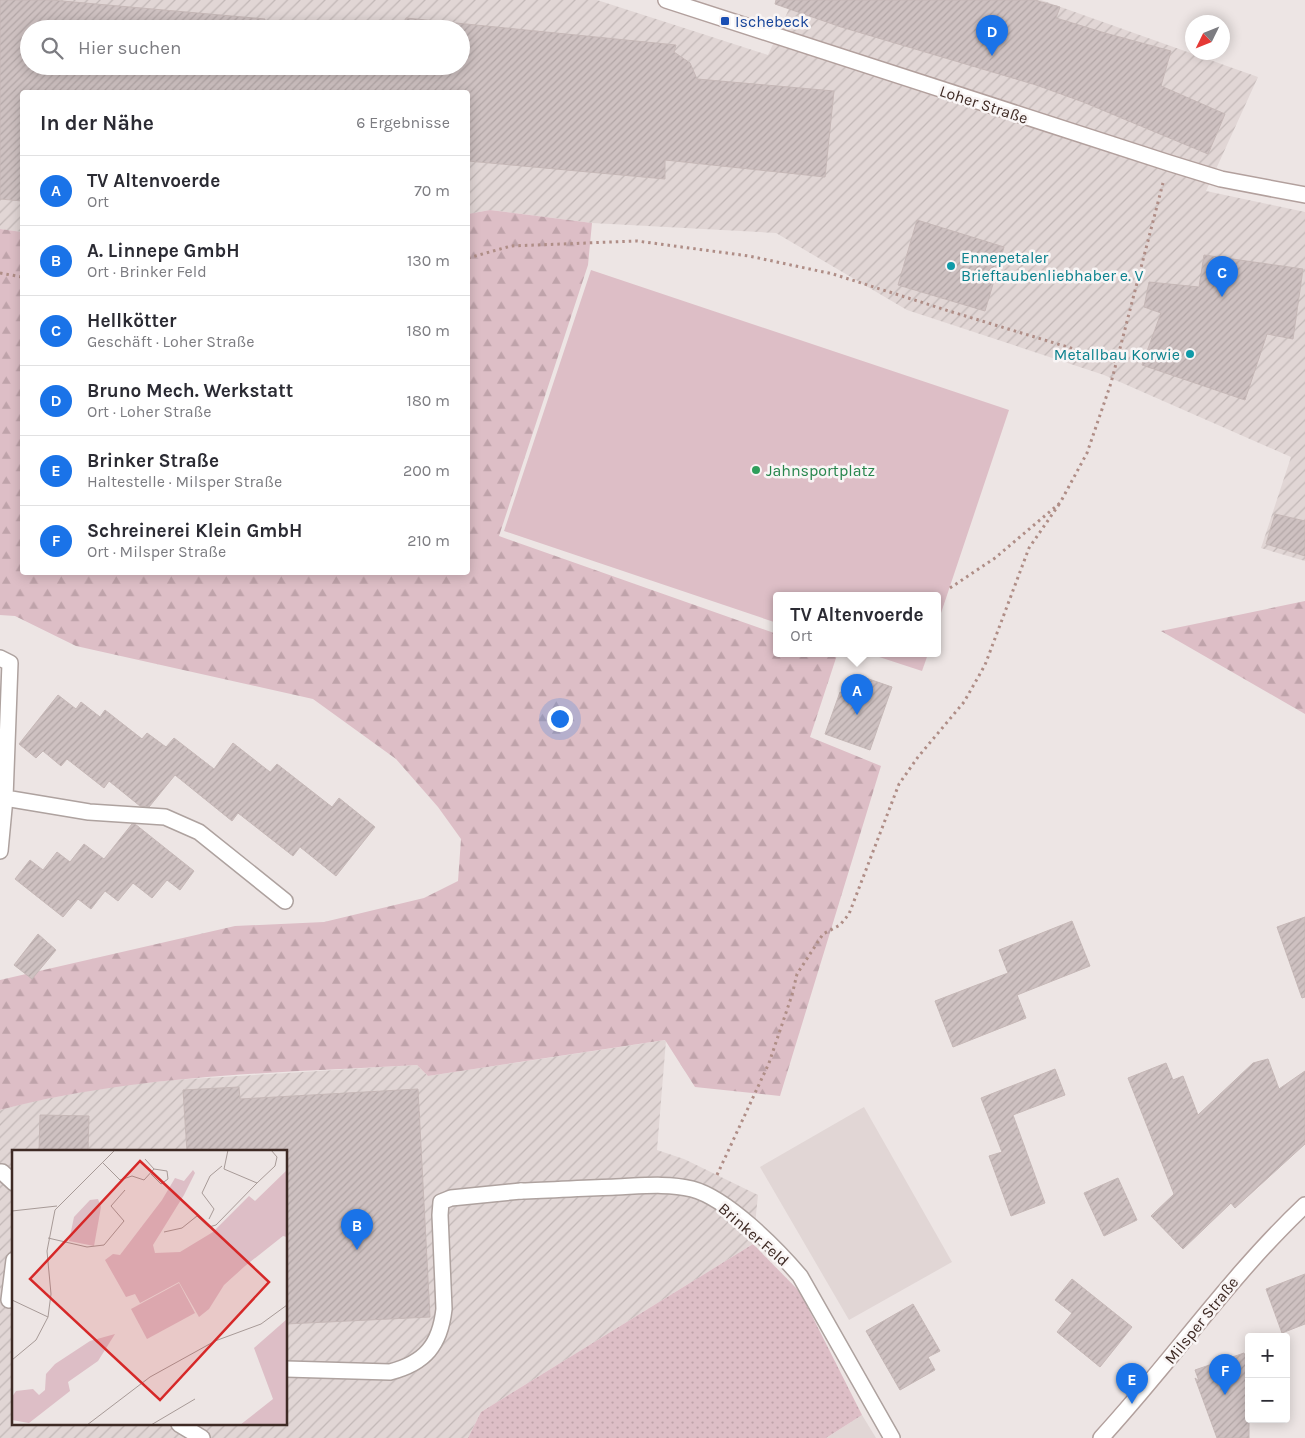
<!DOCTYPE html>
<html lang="de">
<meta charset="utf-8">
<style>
body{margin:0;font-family:Karla,sans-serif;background:#f2f2f3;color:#2b2b33}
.controls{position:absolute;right:15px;bottom:15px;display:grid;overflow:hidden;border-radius:5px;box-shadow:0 2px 12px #0003}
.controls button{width:45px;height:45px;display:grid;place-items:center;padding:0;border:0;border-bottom:1px solid #e1e1e2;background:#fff;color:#2b2b33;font:25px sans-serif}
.compass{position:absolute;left:1185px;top:15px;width:45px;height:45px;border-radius:50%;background:#fff;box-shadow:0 2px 12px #0003;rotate:227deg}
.you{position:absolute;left:559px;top:718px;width:18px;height:18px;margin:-12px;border:4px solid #fff;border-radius:50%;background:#1a73e8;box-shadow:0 0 0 8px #1a73e833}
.badge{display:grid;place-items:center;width:32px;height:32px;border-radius:50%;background:#1a73e8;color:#fff;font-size:16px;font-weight:700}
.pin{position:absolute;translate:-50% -41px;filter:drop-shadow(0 1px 2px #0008)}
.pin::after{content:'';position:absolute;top:26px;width:18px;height:15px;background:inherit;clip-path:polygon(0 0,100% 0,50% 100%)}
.popup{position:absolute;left:773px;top:592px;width:168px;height:65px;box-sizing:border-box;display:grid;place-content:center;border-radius:5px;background:#fff;filter:drop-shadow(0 1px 4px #0005);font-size:16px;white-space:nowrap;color:#7c7c81}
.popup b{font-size:19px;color:#2b2b33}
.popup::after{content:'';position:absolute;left:50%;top:100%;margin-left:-10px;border:10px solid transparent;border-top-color:#fff}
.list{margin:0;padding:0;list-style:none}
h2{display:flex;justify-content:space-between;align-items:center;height:65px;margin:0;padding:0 20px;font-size:21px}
h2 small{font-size:16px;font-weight:400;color:#7c7c81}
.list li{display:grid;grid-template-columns:32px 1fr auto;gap:15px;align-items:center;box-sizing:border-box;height:70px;padding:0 20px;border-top:1px solid #e1e1e2}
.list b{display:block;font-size:19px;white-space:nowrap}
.list p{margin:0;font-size:16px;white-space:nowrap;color:#7c7c81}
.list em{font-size:16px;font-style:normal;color:#7c7c81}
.icon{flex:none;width:28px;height:28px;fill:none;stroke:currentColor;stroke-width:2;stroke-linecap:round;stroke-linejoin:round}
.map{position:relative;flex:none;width:1305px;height:1438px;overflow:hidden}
.search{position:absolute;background:#fff;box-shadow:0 2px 12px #0003;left:20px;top:20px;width:450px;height:55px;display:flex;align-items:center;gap:12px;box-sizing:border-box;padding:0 18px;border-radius:28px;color:#7c7c81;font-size:19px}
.panel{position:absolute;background:#fff;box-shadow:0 2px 12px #0003;left:20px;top:90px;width:450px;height:485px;border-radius:5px}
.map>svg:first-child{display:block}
.built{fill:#e1d6d5}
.industrial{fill:url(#industrial-furrows);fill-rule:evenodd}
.grass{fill:url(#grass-dots)}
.forest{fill:url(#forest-firs)}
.park{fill:#ddbec6}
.building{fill:url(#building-hatch);stroke:#c6b8b7}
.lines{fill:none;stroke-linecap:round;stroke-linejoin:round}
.lane-casing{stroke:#aea29f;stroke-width:18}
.street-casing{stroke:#aea29f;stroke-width:18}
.secondary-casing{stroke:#b2a09d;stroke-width:18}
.path{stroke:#af8d86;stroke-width:3;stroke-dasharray:2.5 4;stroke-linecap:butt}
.lane{stroke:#fff;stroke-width:15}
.street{stroke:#fff;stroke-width:15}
.secondary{stroke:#fff;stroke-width:15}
.transit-dot{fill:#1a4fb4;stroke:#f9f5f5;stroke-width:2}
.culture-dot{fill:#0f9aa8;stroke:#f9f5f5;stroke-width:2}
.leisure-dot{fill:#2e9e5b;stroke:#f9f5f5;stroke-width:2}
.labels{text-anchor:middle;stroke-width:5;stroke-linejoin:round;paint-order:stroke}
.transit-label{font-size:16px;fill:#164399;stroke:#f9f5f5;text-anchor:start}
.street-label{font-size:16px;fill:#3e2a24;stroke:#f9f5f5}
.culture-label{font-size:16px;fill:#0d838f;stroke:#f9f5f5;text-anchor:start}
.leisure-label{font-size:16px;fill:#27864d;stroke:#f9f5f5;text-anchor:start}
.inset-road{fill:none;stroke:#a79a97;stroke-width:1}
.view{fill:#d62828;fill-opacity:0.15;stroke:#d62828;stroke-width:2.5}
.inset-edge{fill:none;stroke:#3e2a24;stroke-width:2.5}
</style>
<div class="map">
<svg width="1305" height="1438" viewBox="0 0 1305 1438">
<defs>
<pattern id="industrial-furrows" width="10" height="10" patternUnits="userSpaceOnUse" patternTransform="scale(1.25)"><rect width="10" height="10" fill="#e1d6d5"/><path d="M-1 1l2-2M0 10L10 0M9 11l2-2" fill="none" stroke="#c2b8b7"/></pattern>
<pattern id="grass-dots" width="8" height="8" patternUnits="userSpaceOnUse" patternTransform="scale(1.25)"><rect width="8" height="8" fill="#ddbec6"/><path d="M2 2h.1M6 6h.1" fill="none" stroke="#bfa3aa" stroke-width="1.8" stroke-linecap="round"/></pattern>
<pattern id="forest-firs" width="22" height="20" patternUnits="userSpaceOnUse" patternTransform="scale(1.25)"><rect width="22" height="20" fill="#ddbec6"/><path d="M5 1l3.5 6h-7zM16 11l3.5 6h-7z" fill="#bfa3aa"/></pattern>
<pattern id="building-hatch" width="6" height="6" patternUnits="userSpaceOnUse" patternTransform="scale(1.25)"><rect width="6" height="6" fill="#cec1c1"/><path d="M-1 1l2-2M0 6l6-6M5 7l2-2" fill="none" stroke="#b2a6a6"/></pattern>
</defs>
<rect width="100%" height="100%" fill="#ede5e4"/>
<g class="built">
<polygon points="864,1107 952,1262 849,1320 760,1167"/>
<polygon points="862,1415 876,1438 826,1438"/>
</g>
<g class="industrial">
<path d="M0,0H597L768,55L793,0H1041L1258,77L1206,191L1305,212V561L1261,548L1291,457L1104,375L907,310L776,233L592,223L490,210L468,214V92H22V232L0,229ZM29,29H461V66H29Z"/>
<path d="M666,1040L657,1150L684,1159L758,1195L753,1244L481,1412L468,1438H0V1110L30,1102L107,1087L173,1080L417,1065L428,1076ZM14,1152H286V1424H14Z"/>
</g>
<polygon class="grass" points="753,1244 800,1292 862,1415 826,1438 468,1438 481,1412"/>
<g class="forest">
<path d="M490,210L592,223L588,265L499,536L777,634V654H832L837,655L810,737L881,766L780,1096L695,1087L665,1040L428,1076L417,1065C278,1073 136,1074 0,1110V980L235,926L324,922L424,898L458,881L461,839L438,807L396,759L313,699L76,646L15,616L0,615V229L22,232V572H468V214Z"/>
<polygon points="1305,601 1305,714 1161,631"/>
</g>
<g class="park">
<polygon points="591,270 1009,410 937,625 937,596 777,596 777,623 504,531"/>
<polygon points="870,654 928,654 922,671"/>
</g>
<g class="building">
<polygon points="0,0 51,0 265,19 264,26 291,29 29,29 29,66 461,66 461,29 404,29 406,18 676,45 674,52 690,63 697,79 834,91 825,177 665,160 665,179 468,161 468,92 22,92 22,201 0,199"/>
<polygon points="776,0 1034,0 1060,7 1056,18 1105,33 1171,51 1161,86 1225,114 1208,154 1083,102 1036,85 841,27 775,4"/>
<polygon points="917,220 1004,247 985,311 898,285"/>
<polygon points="1204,255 1303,269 1293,339 1267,334 1245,400 1142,365 1161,313 1144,307 1149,282 1199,287"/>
<polygon points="1275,514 1305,521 1305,556 1266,544"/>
<polygon points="860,676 892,687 870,750 825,734 840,692 853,696"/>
<polygon points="58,695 76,709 81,702 100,717 105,710 142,739 147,733 166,747 174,738 214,769 233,743 270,772 277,764 332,807 339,798 375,827 336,876 300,847 293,856 238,813 232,821 175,775 149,807 140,806 109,781 104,788 67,759 61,766 43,751 36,758 19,744"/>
<polygon points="132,824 135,824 194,871 180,890 167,880 152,898 133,883 118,901 105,891 91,909 78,899 63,917 15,879 30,860 43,870 57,852 70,862 84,844 104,859"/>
<polygon points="1305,917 1305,997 1302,998 1277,927"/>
<polygon points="1072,921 1090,966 1017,995 1026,1018 953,1047 935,1001 1008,973 999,950"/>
<polygon points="38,934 56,950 32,979 14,965"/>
<polygon points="1268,1059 1279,1089 1305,1071 1305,1144 1235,1208 1231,1203 1183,1249 1151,1216 1174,1194 1128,1078 1166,1063 1173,1080 1183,1076 1198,1115 1253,1063"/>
<polygon points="1055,1069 1065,1095 1013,1115 1045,1203 1011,1216 989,1156 1002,1152 981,1098"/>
<polygon points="239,1087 240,1099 418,1089 430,1317 286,1324 286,1152 187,1152 183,1090"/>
<polygon points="40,1115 89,1116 88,1152 39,1152"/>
<polygon points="1118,1178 1137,1220 1104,1236 1084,1193"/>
<polygon points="1305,1274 1305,1324 1282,1333 1266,1289"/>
<polygon points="1072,1279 1132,1327 1100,1367 1057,1332 1072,1313 1055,1300"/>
<polygon points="913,1304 940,1351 928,1357 935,1370 900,1390 866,1331"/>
<polygon points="1244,1353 1249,1367 1249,1438 1217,1438 1195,1378 1199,1381 1195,1370"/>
</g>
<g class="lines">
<g class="lane-casing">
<g id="lane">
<polyline points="0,1172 2,1172 14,1183"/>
<polyline points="9,1300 14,1260"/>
<path d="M286,1369L390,1372C425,1363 440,1345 444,1309L440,1215L441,1202L451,1198L521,1191"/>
<polyline points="179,1424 202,1438"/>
</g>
</g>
<g class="street-casing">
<g id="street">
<polyline points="0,658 10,663 5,798 89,812 165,817 199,832 285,901"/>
<polyline points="0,851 5,798"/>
<path d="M521,1191C553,1190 585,1188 616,1187C641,1186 668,1183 692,1189C727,1198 777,1249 800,1276L892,1438"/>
</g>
</g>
<g class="secondary-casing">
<g id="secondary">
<polyline points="666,0 1169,163 1221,179 1305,195"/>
<path d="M1101,1438C1171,1362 1230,1276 1305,1205"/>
</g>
</g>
<g class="path">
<polyline points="468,258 511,246 637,241 749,256 833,274 949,311 1117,362"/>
<polyline points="0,273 22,277"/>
<polyline points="950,588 995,558 1060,503 1087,453 1111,383 1163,183"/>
<polyline points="717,1175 769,1063 792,995 797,974 823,934 840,925 849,914 899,784 918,757 964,702 985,665 1029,548 1060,503"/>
</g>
<use href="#lane" class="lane"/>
<use href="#street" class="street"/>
<use href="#secondary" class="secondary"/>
</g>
<rect class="transit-dot" x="720" y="16" width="10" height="10" rx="2.5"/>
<g class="culture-dot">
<circle cx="951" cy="266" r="5"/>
<circle cx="1190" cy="354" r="5"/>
</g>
<circle class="leisure-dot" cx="756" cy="470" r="5"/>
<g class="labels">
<g class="transit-label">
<text x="735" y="27">Ischebeck</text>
</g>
<g class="street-label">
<text transform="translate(984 104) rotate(18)" y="6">Loher Straße</text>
<text transform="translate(754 1234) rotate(41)" y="6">Brinker Feld</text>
<text transform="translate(1201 1320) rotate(-51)" y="6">Milsper Straße</text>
</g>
<g class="culture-label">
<text x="961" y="263">Ennepetaler<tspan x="961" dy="18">Brieftaubenliebhaber e. V</tspan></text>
<text x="1180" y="360" text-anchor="end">Metallbau Korwie</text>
</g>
<g class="leisure-label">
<text x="766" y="476">Jahnsportplatz</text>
</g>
</g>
<g transform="translate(12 1150)">
<rect width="275" height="275" fill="#ede5e4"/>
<path d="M86,49L89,57L82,96L57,91L62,67L78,50Z" fill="#ddbec6"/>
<path d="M181,20L183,23L172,45L141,95L143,103L168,102L201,82L237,46L243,51L275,20V87L271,86L233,116L212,135L197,159L187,167L167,132L128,153L123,144L114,147L93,110L101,104L108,105L150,50L163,28L172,31ZM275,169V275H228L261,249L242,198ZM103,184L86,211L56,232L58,241L17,273L0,270V247L4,241L21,239L27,245L33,240L34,224L43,214L78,191Z" fill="#ddbec6"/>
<path d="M167,133L183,163L135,189L119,159Z" fill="#ddbec6"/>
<path class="inset-road" d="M216,0L212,19L245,33L263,16L265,7L259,0M90,12L108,30L120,26L132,30L142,19L133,9M139,24L149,34L156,29L155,21L142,19M0,61L45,56M197,69L202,59L190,43L198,26L210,16M152,82L170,78L185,66L197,77L204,75L245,33M36,88L75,97L92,95L112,71L99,56L113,40M0,150L36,167M0,210L24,190L36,167L39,144L35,101L43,60L103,0M75,275L138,227L203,191L249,174L275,155M139,275L183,249"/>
<path class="view" d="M128,11L257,132L148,250L18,129Z"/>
<rect width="275" height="275" class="inset-edge"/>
</g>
</svg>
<div class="controls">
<button>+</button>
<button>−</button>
</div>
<svg class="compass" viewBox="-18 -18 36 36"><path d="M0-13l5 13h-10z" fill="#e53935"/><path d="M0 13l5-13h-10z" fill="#7c7c81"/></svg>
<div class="you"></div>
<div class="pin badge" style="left:857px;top:715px">A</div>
<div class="popup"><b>TV Altenvoerde</b>Ort</div>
<div class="pin badge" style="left:357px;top:1250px">B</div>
<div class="pin badge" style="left:1222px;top:297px">C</div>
<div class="pin badge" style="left:992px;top:56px">D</div>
<div class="pin badge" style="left:1132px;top:1404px">E</div>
<div class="pin badge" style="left:1225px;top:1395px">F</div>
<div class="search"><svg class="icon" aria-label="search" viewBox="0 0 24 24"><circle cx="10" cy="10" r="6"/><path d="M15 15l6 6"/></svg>Hier suchen</div>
<section class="panel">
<h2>In der Nähe<small>6 Ergebnisse</small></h2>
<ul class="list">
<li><span class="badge">A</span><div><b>TV Altenvoerde</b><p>Ort</p></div><em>70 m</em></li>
<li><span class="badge">B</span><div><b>A. Linnepe GmbH</b><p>Ort · Brinker Feld</p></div><em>130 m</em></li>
<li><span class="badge">C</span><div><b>Hellkötter</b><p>Geschäft · Loher Straße</p></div><em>180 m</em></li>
<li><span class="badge">D</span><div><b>Bruno Mech. Werkstatt</b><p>Ort · Loher Straße</p></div><em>180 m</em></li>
<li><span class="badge">E</span><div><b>Brinker Straße</b><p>Haltestelle · Milsper Straße</p></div><em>200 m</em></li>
<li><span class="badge">F</span><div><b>Schreinerei Klein GmbH</b><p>Ort · Milsper Straße</p></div><em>210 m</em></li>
</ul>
</section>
</div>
